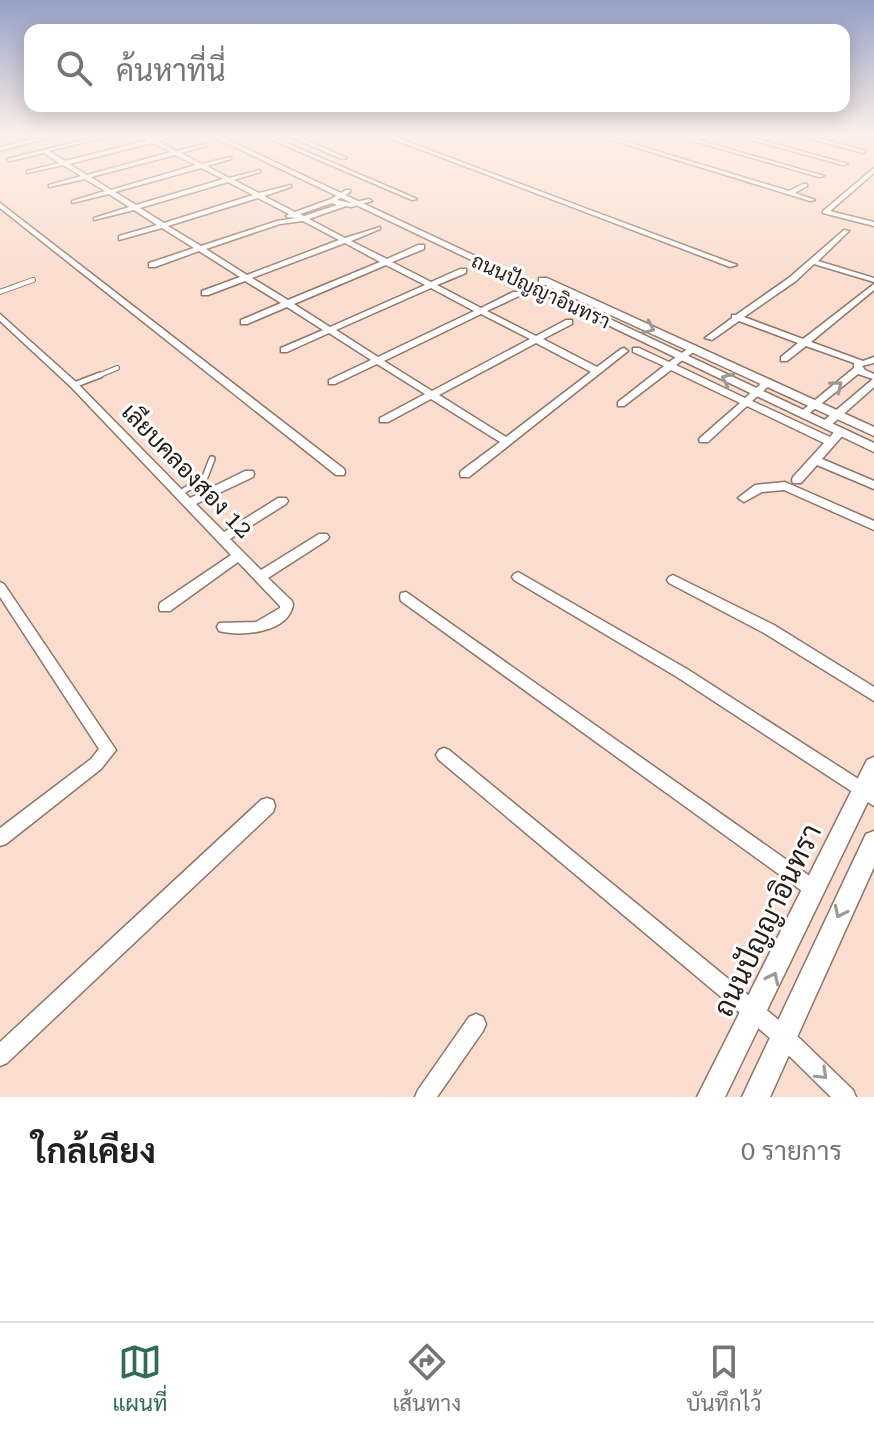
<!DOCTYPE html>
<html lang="th">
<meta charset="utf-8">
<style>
body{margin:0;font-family:"Roboto Serif",Sarabun,serif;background:#f6f6f6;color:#202124}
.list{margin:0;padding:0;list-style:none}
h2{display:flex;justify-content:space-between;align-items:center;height:104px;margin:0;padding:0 32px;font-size:34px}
h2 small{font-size:26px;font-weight:400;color:#757577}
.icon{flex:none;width:44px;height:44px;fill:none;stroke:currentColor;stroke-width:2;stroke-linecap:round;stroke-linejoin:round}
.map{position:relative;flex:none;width:874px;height:1097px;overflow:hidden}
.search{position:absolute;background:#fff;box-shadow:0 4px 20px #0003;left:24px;right:24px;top:24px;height:88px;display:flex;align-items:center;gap:20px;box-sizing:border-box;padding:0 28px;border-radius:16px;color:#757577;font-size:30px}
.sheet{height:224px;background:#fff}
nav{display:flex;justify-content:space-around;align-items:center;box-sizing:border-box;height:112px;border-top:2px solid #e0e0e0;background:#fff;font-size:22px;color:#757577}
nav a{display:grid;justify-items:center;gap:4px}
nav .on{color:#2f6b56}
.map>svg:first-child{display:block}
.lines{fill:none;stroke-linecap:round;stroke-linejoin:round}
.service-far1-casing{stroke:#8e7568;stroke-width:6}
.service-casing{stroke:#8e7568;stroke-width:8}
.minor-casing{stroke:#8e7568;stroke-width:3}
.tertiary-casing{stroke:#8e7568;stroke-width:3}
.service-far1{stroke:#fff;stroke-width:4}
.service{stroke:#fff;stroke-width:5}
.minor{fill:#fff;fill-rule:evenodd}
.tertiary{fill:#fff;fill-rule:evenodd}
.oneway{stroke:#9d9997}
.labels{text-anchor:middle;stroke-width:6;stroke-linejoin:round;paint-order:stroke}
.far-street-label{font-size:20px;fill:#261c17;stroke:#fff}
.street-label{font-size:24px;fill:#261c17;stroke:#fff}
.near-street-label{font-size:28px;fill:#261c17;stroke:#fff}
</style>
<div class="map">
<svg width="874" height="1097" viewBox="0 0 874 1097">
<rect width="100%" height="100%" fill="#faddce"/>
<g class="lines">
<g class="service-far1-casing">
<g id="service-far1">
<polyline points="0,292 33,280"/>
<polyline points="95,377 117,368"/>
</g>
</g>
<g class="service-casing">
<g id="service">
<polyline points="74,385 100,375"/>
<polyline points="179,494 205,477 212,459"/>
</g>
</g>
<g class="minor-casing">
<g id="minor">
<polygon points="0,133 22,142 56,133 64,133 0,151 0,147 16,143 0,135"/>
<path d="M113,133H122L49,151L65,161L148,140L135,133H142L153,139L186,133L158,141L176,151L206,144V146L181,153L202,164L231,157V159L207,166L229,178L260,170V172L234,180L259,193L291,185V187L264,196L295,212L331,199L346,190H350V192L337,200L351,203L369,199L372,201L351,207L346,206L309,219L345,238L380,227V229L351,241L387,259L418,245H424V249L392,262L431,282L460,269H466V273L437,285L481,308L513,292H519V296L487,311L536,336L566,320H572V324L543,339L597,367L621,349L624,348L628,351L469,477H461L460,474L461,471L500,442L431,399L388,422H380V418L425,394L377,364L335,384H329V380L371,360L329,333L287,352H281V348L323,330L287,307L247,324H241V320L281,303L245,281L208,295H202V291L240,277L199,251L155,267H149V263L194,248L162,228L119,240V236L157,225L134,210L94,220V218L129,207L109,194L72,203V201L105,191L85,179L49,187V185L81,176L63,165L27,173V171L59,163L44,153L10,161L7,159ZM152,143L171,152L87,175L69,164ZM175,155L196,165L111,190L91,177ZM201,168L223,179L136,205L115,192ZM228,182L253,195L164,223L140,208ZM258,198L289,214L286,216L287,217L296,218L277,221L201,246L168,226ZM332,203L337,205L304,216L300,214ZM303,221L339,240L247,275L206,249L280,224ZM345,243L380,262L288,300L252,278ZM386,265L425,285L330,327L294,304ZM431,288L474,311L378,357L336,330ZM481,314L530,339L432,391L384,361ZM536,343L591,372L506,437L439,395Z"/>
<polygon points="256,133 263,133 417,199 412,200"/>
<polygon points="282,133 289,133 347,158 342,159"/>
<polygon points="377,133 384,133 737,265 730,267"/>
<polygon points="589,133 597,133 789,191 803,184 807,184 807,186 795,193 815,200 810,201"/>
<polygon points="665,133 673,133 824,176 819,177"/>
<polygon points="727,133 735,133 848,164 843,165"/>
<polygon points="791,133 799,133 866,151 863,153"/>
<polygon points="867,133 874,133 874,136 868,134"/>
<polygon points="874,168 874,173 830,211 874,222 874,226 823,213 823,211"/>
<polygon points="0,203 344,469 345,472 344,475 336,475 0,208"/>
<polygon points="844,230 849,231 818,261 874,278 874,282 814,264 796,281 744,317 803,339 874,284 874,290 811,342 863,361 874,357 874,363 862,366 865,370 874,374 874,387 829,427 825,428 820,425 821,423 873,379 858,374 806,416 800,416 798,414 854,368 854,363 806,346 787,361 781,361 781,357 798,343 739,321 712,340 705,338 732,318 732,315 736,315 790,277"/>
<path d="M0,314L77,383L190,498L245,471H253L254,474L253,477L196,504L224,532L278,498H286L288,501L286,504L230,539L261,570L319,534H327L329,537L327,540L268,578L292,601L293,605C288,633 241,637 219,631L217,627L219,623L256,622L280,608V606L238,562L170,611H160L159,607L160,603L231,555L71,387L0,321Z"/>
<polygon points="693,345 696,346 696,350 676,365 745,398 765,380 771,380 771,384 752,401 830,437 836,430 844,430 844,434 822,459 874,481 874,489 817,465 801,483 793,483 792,480 793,477 824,443 747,406 708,442 700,442 699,440 700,438 740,403 671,370 624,406 618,406 618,402 664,366 633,352 633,348 639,348 669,362"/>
<polygon points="785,482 874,521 874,530 784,490 762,492 744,502 738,498 755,485"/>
<polygon points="518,572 687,669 874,789 874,806 677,677 514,580 512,577 514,574"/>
<polygon points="673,575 774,625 874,687 874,701 764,633 669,583 667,580 669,577"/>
<polygon points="0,582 4,584 116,750 101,769 6,844 0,846 0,828 91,759 99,749 0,597"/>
<polygon points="406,592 821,884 824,890 821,896 815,899 809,896 401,601 400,597 401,593"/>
<polygon points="444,748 449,750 791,1030 853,1090 856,1097 831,1097 777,1044 439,760 436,755 439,750"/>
<polygon points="267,798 273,800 275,806 273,812 7,1063 0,1066 0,1042 261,800"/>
<polygon points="476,1014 483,1017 486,1024 483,1031 437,1097 415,1097 418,1090 469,1017"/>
</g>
</g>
<g class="tertiary-casing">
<g id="tertiary">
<polygon points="205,133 213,133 874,443 874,452"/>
<polygon points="539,278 547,278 874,427 874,436 539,282"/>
<polygon points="874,757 874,789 725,1097 697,1097 867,760"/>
<polygon points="874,831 874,867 770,1097 742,1097 866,834"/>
</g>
</g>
<use href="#service-far1" class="service-far1"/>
<use href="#service" class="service"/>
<use href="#minor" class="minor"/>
<use href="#tertiary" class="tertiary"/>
</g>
<defs><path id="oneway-chevron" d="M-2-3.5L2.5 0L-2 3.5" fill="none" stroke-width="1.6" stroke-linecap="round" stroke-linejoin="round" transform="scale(2)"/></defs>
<g class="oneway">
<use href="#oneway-chevron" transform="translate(649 328) rotate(24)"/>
<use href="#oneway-chevron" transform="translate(727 379) rotate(-155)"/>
<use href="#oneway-chevron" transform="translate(837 386) rotate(-40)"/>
<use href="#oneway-chevron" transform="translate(840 912) rotate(115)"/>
<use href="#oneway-chevron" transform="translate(773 978) rotate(-64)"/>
<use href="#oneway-chevron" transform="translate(822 1074) rotate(44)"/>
</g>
<linearGradient id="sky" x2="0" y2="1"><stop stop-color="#95a0c5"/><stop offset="0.47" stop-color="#fdf0e9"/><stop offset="1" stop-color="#fdf0e9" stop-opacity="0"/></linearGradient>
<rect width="874" height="286" fill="url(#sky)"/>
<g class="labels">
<g class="far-street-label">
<text transform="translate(541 291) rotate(25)" y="7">ถนนปัญญาอินทรา</text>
</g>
<g class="street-label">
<text transform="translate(187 471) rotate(46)" y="8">เลียบคลองสอง 12</text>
</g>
<g class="near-street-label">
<text transform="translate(767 920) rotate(-64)" y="10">ถนนปัญญาอินทรา</text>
</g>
</g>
</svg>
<div class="search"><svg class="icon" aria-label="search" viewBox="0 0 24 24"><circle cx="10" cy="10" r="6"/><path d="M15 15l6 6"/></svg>ค้นหาที่นี่</div>
</div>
<section class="sheet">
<h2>ใกล้เคียง<small>0 รายการ</small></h2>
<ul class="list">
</ul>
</section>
<nav>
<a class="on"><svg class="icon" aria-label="map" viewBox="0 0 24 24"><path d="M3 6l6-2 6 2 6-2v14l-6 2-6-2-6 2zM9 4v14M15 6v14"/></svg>แผนที่</a>
<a><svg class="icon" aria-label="directions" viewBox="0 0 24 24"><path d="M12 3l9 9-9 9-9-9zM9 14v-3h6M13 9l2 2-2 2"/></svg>เส้นทาง</a>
<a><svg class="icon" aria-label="saved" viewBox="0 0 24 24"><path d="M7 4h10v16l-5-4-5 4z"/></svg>บันทึกไว้</a>
</nav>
